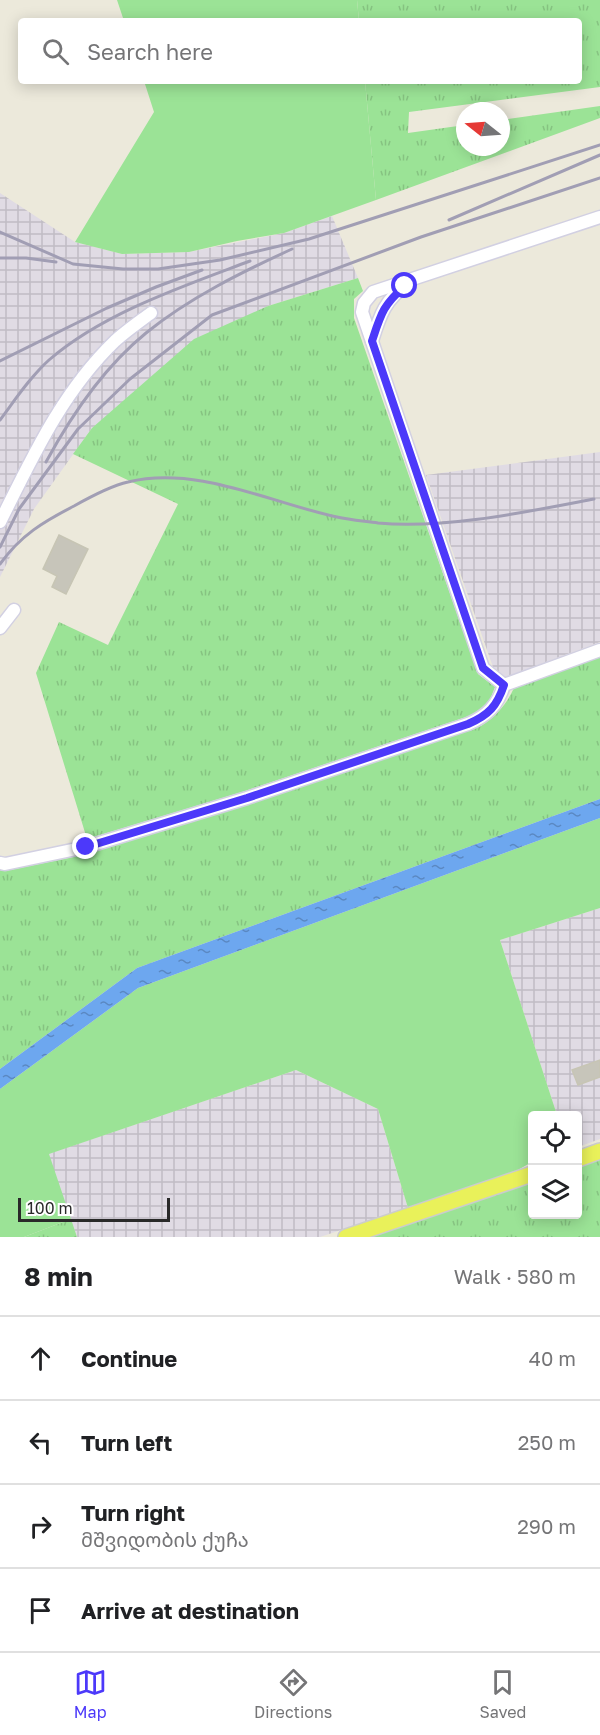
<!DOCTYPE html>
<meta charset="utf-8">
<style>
body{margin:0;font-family:"Golos Text","Noto Sans Georgian",sans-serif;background:#f6f6f6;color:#202124}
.controls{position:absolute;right:18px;bottom:18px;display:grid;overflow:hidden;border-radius:6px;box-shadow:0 3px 15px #0003}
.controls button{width:54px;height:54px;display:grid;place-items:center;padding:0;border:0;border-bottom:2px solid #e0e0e0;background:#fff;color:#202124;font:30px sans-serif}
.compass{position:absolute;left:456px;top:102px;width:54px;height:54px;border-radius:50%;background:#fff;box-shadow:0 3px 15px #0003;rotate:287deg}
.scale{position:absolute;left:18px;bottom:15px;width:152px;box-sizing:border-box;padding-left:6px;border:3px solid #292929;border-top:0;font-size:16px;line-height:21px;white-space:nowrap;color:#292929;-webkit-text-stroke:4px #fff;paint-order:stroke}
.stop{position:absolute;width:18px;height:18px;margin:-14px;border:4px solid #4c39fa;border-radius:50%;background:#fff}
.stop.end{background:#4c39fa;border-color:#fff;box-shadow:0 2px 6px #0008}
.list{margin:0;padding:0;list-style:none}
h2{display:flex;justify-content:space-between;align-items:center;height:78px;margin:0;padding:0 24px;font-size:26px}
h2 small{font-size:20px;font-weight:400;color:#757577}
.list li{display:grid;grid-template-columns:39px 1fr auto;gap:18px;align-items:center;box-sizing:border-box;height:84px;padding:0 24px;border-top:2px solid #e0e0e0}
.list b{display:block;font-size:22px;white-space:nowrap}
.list p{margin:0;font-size:20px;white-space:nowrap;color:#757577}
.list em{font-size:20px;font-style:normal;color:#757577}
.icon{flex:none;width:33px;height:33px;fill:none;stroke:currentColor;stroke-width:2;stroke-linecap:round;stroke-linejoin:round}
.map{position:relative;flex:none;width:600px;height:1237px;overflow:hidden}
.search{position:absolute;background:#fff;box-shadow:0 3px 15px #0003;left:18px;right:18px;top:18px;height:66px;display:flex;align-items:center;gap:15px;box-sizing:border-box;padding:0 21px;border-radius:6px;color:#757577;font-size:22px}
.sheet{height:414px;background:#fff}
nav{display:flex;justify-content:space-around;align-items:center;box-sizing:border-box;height:84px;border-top:2px solid #e0e0e0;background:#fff;font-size:16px;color:#757577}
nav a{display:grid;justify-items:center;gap:3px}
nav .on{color:#4c39fa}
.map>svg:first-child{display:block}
.industrial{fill:url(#industrial-grid)}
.grass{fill:url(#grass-tufts)}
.garden{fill:#9be396}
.water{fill:url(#water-ripples)}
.building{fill:#c7c5ba;stroke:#c7c5b4;stroke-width:1.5}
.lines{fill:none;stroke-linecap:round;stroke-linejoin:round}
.minor-casing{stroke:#d2d0e2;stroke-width:15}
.major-casing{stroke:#ccc;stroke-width:18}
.minor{stroke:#fff;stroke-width:12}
.major{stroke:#e9f15a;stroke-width:15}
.rail{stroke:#a19eb4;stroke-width:3}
.route{stroke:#4c39fa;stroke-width:8}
</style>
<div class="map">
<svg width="600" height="1237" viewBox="0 0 600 1237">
<defs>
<pattern id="industrial-grid" width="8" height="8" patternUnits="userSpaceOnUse" patternTransform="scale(1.5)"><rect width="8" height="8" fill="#e0dbe4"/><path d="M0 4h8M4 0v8" fill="none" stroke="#c0bcc4"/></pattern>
<pattern id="grass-tufts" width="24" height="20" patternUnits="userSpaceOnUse" patternTransform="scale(1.5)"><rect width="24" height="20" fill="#9be396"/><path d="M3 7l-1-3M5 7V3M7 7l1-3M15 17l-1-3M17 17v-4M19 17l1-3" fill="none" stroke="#86c381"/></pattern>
<pattern id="water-ripples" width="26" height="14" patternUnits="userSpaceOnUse" patternTransform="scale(1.5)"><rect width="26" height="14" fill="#6da7ef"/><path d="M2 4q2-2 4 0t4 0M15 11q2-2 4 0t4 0" fill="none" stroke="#5a88c2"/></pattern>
</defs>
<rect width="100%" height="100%" fill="#ece9db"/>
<g class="industrial">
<polygon points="0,193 75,242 122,254 189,252 284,233 332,216 358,278 268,306 92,428 34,509 0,577"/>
<polygon points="600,452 600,642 505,677 494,670 426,475"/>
<polygon points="600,908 600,1139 578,1147 578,1116 557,1115 500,940"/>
<polygon points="296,1070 378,1109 408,1208 320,1237 77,1237 48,1154"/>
</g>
<g class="grass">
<polygon points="357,0 600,0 600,87 409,112 408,133 465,125 465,147 501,147 501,120 600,106 600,118 376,200 365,81 579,81 579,21 359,21"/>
<polygon points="358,278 363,291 354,299 354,318 478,674 495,687 488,705 481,712 242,792 87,839 36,673 59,622 108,645 178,504 73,454 92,428 194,339 268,306"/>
<path d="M600,657V799L137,968L0,1069V870L5,871L88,854L481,726C496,716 506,705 514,688Z"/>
<polygon points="600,1155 600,1237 363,1237 532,1179 532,1214 578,1214 578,1163"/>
<polygon points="71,1219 77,1237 24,1237"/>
</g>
<g class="garden">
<polygon points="117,0 357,0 359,21 124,21"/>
<polygon points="144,81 365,81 376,200 284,233 237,241 189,252 122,254 75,242 154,112"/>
<polygon points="600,818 600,908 500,940 557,1115 532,1116 532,1162 507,1176 408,1208 378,1109 296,1070 49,1154 71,1219 24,1237 0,1237 0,1089 138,988"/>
</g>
<polygon class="water" points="600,799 600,818 138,988 0,1089 0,1069 137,968"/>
<g class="building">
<polygon points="59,535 88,549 66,594 52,587 57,576 43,569"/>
<polygon points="600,1060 600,1077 578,1085 572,1070"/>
</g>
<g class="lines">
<g class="minor-casing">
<g id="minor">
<path d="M372,341C380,315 385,299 409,283"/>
<path d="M0,522C32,458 62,392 115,341C126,331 139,322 151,313"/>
<polyline points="0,628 14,610"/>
<polyline points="504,685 483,668 362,312 364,303 373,292 600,217"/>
<path d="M0,863L5,864L86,847L247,798L468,724C487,716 498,705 504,685L600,650"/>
</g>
</g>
<g class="major-casing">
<g id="major">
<polyline points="578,1159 600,1151"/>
<polyline points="346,1237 532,1174"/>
</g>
</g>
<use href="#minor" class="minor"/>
<use href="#major" class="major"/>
<g class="rail">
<polyline points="449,220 600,155"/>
<polyline points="0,232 73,264 123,269 158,269 220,260 309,239 600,145"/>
<polyline points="0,258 26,258 56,262"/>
<polyline points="0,361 107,308 156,287 202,270"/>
<path d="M0,420C15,400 30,377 49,360C103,313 184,286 250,261"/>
<path d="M46,462C72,414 103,368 146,333C189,298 242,272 292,249"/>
<polyline points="0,547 19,509 78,429 130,379 212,315 421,237 600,178"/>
<path d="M0,564C21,535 43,522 74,506C90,497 110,486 128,482C197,465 271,503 337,517C350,520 364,521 378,523C446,529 526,512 594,499"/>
</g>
</g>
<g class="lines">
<path class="route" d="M86,847L247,798L468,724C489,715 497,706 504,685L483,668L372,341C381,314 383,305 405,286"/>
</g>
</svg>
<div class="controls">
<button><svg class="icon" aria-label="locate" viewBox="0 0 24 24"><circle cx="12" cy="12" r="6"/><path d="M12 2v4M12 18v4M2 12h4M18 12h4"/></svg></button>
<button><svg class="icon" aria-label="layers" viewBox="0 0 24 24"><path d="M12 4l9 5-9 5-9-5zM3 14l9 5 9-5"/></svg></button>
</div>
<svg class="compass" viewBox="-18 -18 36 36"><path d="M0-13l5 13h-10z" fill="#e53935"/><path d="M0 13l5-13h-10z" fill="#757577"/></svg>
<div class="scale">100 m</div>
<div class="stop" style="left:405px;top:286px"></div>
<div class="stop end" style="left:86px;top:847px"></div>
<div class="search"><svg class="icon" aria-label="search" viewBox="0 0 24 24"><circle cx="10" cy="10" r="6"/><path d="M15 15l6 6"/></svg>Search here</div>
</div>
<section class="sheet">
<h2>8 min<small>Walk · 580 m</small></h2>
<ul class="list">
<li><svg class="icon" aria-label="ahead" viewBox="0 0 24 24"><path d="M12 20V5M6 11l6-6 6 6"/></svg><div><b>Continue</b></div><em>40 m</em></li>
<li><svg class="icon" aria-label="left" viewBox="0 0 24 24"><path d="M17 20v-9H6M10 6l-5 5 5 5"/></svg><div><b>Turn left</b></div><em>250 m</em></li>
<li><svg class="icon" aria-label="right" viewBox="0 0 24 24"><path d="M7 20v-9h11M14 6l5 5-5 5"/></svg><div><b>Turn right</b><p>მშვიდობის ქუჩა</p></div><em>290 m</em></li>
<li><svg class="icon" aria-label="arrive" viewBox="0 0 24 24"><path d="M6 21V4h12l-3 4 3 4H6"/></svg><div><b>Arrive at destination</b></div></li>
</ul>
</section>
<nav>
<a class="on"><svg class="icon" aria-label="map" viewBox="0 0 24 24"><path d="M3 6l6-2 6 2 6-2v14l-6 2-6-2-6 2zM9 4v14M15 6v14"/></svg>Map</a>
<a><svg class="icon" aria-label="directions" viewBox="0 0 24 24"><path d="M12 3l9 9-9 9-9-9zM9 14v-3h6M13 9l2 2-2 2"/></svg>Directions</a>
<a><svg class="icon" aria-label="saved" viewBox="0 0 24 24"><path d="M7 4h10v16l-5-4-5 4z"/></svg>Saved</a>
</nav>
